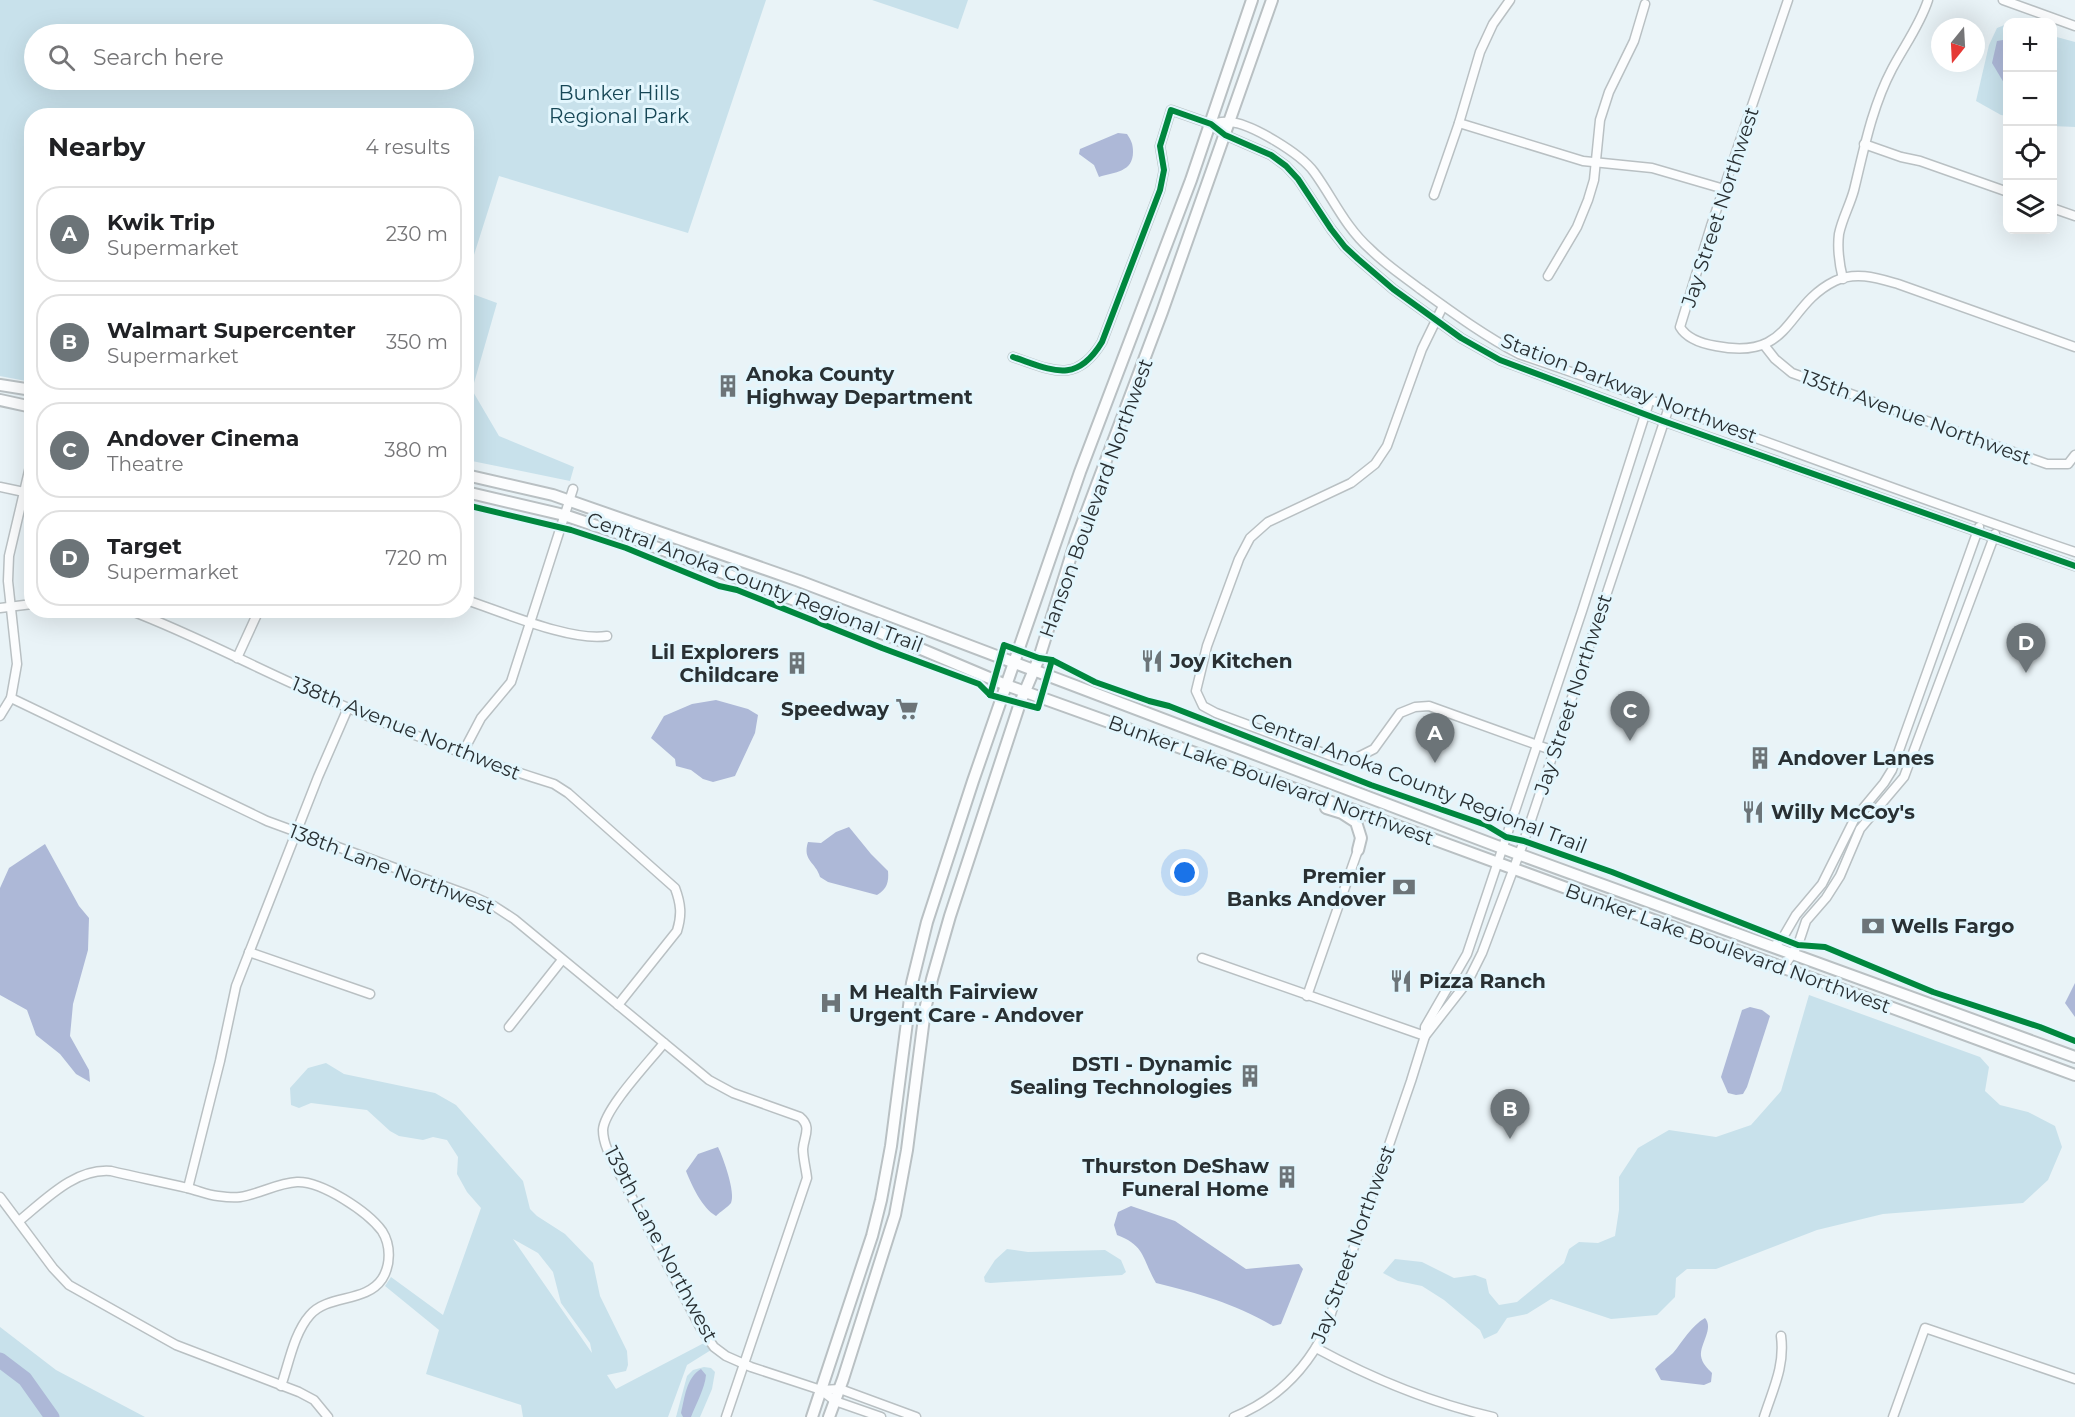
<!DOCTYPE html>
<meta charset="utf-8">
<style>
body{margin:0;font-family:Montserrat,sans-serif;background:#f6f6f6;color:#202124}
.controls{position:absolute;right:18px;top:18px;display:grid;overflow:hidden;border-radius:12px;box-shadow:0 6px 24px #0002}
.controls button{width:54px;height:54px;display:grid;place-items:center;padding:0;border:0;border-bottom:2px solid #e0e0e0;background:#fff;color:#202124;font:30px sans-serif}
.compass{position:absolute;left:1931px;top:18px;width:54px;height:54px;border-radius:50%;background:#fff;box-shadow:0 6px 24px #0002;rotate:198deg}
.you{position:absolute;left:1185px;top:873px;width:21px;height:21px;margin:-15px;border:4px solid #fff;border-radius:50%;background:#1a73e8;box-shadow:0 0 0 9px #1a73e833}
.badge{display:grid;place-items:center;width:39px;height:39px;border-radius:50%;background:#6c7478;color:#fff;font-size:20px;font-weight:700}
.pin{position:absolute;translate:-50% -50px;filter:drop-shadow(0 2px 3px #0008)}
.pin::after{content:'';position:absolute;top:32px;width:21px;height:18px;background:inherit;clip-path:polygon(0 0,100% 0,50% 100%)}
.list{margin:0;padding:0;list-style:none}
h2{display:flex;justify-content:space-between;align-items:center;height:78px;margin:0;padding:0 24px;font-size:26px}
h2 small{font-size:20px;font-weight:400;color:#757577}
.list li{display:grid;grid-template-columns:39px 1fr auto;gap:18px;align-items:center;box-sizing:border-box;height:96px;margin:0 12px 12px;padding:0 12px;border:2px solid #e0e0e0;border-radius:24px}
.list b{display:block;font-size:22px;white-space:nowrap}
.list p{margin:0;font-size:20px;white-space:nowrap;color:#757577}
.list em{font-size:20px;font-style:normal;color:#757577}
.icon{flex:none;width:33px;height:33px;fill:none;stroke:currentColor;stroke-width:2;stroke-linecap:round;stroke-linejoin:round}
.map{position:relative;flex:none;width:2075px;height:1417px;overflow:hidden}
.search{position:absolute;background:#fff;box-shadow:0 6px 24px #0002;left:24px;top:24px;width:450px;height:66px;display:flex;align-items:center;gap:15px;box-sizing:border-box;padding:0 21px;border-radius:33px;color:#757577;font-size:22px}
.panel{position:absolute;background:#fff;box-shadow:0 6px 24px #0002;left:24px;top:108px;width:450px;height:510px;border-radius:24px}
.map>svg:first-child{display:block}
.green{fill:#c8e1eb;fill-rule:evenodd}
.water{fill:#adb8d7}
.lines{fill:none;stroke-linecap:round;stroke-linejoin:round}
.river{stroke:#adb8d7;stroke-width:15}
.minor-casing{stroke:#b9c0c3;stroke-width:11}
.major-casing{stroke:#b9c0c3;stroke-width:14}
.minor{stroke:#fcfdfe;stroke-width:8}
.major{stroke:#fcfdfe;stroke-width:10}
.cycleway-casing{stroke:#e3f6fd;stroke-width:10}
.cycleway{stroke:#00873e;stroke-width:6}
.labels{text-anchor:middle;stroke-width:6;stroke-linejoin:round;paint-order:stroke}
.park-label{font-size:20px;fill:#174756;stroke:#e3f6fd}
.street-label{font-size:20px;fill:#293033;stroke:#e3f6fd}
.poi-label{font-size:20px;font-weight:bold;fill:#293033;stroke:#e3f6fd;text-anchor:start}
</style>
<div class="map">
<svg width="2075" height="1417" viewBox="0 0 2075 1417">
<rect width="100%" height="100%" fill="#e9f3f7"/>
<g class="green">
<path d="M0,0H766L688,233L499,176L467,277L466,116H32L31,382L0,376ZM34,34H464V80H34Z"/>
<polygon points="872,0 968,0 958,29"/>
<polygon points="2007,24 2007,116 2001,115 1976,101 1989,45 1997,28"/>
<polygon points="2053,36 2075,42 2075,127 2053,126"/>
<polygon points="467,292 497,303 472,390 499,436 574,467 570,481 467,460"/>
<polygon points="1809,995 1980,1057 1989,1067 1985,1091 2000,1105 2028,1112 2055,1126 2062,1147 2048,1180 2023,1203 1883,1214 1817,1230 1716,1269 1687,1269 1676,1278 1675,1297 1657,1315 1611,1319 1551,1299 1527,1314 1507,1318 1497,1333 1484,1339 1480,1330 1444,1300 1422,1286 1398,1281 1383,1273 1395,1259 1422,1262 1454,1278 1475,1275 1486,1279 1489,1293 1499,1305 1517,1302 1564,1263 1569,1249 1579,1242 1598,1243 1615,1236 1619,1210 1619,1177 1638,1148 1669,1130 1716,1137 1751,1125 1781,1091"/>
<path d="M326,1063L344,1074L435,1093L456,1105L523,1181L530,1209L537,1216L565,1234L593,1263L600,1296L627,1351L628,1365L626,1371L607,1375L616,1389L704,1343L711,1350L687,1365L668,1417H523L521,1405L426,1374L439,1330L385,1286L391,1277L443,1315L481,1208L467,1192L457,1174L458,1157L447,1140L433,1137L423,1140L399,1136L390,1131L367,1110L311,1103L299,1108L291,1105L290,1088L308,1068ZM513,1239L538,1253L553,1272L561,1303L590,1343L592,1353Z"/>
<polygon points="1007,1249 1028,1252 1105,1250 1121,1260 1126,1272 1122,1275 990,1283 985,1282 984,1277 995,1260"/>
<polygon points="0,1327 56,1370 145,1417 0,1417"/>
<polygon points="704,1367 711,1368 715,1372 712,1389 700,1417 676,1417 687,1376 693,1370"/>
</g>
<g class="water">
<polygon points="2003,40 2007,42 2007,88 1992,63 1997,41"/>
<path d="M1118,133L1127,134C1131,140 1133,144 1133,152C1133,172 1115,172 1099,177L1094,165L1079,154L1080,149Z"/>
<polygon points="716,700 748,709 758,715 755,733 735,776 713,782 703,779 691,770 676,766 675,759 651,738 664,716 692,704"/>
<path d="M849,827L871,854L888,871C889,882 887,889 877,895L828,882L820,877C816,862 802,861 808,842L821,843L836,832Z"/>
<polygon points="45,844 79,906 89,918 88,950 73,1004 70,1036 89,1070 90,1082 76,1074 60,1054 36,1035 27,1010 0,995 0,888 9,868"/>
<polygon points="2075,983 2075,1017 2065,1003"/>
<polygon points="1750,1007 1762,1010 1770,1016 1747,1087 1743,1094 1736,1095 1728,1093 1721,1077 1742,1010"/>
<path d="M718,1147C723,1157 736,1193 731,1203C728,1207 720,1212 716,1216C702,1208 692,1186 686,1171L698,1154Z"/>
<path d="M1131,1206L1175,1221L1246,1269L1299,1264L1303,1269L1281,1324L1273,1326C1233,1303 1200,1294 1156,1283C1142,1259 1146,1246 1117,1235L1114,1225L1118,1212Z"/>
<path d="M1705,1318C1714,1329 1700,1343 1701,1356C1702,1363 1707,1368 1712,1373L1711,1382L1704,1385L1661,1380L1655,1369C1661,1362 1667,1359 1673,1353C1683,1341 1691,1326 1705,1318Z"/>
<path d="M701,1369L706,1375C705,1388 696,1404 691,1417H683L681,1413C685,1397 686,1378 701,1369Z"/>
</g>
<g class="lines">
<polyline class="river" points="0,1360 25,1379 52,1417"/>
<g class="minor-casing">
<g id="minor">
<path d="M1788,0L1711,226L1680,327C1687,339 1704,344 1716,346C1793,361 1784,306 1835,281C1856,271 1877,278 1898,284L2075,347"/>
<polyline points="2003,0 2075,26"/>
<polyline points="1459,123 1583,161 1652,168 1724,189"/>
<path d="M1211,124C1217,123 1223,121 1229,122C1251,123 1301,154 1314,172C1333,198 1345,227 1370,249C1385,264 1403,276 1420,289C1452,312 1483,335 1519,354C1705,417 1889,489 2075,552"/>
<polyline points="1864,144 1901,157 1920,161 2008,192"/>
<polyline points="1434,195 1459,123 1480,52 1493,24 1510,0"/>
<polyline points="2052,208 2075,216"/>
<polyline points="1548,276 1577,227 1588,200 1594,180 1600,120 1609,92 1634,41 1645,4"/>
<path d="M1843,279C1839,263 1837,250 1839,234C1842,219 1850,205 1854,190C1864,149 1872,107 1892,69C1904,46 1920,25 1928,0"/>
<polyline points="1443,306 1422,349 1387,446 1375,464 1351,483 1268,522 1250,538 1239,559 1207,646 1196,691 1203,706 1216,713 1342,760 1354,759 1374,749 1400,713 1415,707 1429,706 1554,751"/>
<polyline points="1764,345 1775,359 1792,373 2047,464 2068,464 2075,455"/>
<path d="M1013,357C1052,370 1076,385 1102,342L1160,190L1164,170L1160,146L1171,110L1211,124L1225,135L1271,155L1286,166L1298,179L1331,229L1345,247L1358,259L1393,289L1461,338L1500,360L1663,421L2075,566"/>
<polyline points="0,487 24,492"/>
<path d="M466,600C503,612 571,642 607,636"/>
<polyline points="0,608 32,604"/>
<path d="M129,610C190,633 248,664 307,690C388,726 470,758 554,784L568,793L675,888C681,904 682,915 677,931L618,1005"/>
<polyline points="237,658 259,610"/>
<path d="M11,698L267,821L474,897L494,906L514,919L709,1080L733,1093L800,1117C812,1127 804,1136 803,1149C803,1158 806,1169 807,1178L726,1417"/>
<polyline points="0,716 11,698 17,664 8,581 9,556 32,458"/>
<polyline points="462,754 481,718 511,682 573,489"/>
<polyline points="1773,947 1782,939 1796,915 1822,884 1855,818 1884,783 1892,770 1979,527"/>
<polyline points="249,952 370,994"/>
<polyline points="1202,958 1425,1036"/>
<polyline points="1783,968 1798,945 1806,921 1826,898 1840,876 1860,829 1904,777 1995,534"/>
<polyline points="1307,996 1358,850"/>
<polyline points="509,1027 562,960"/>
<polyline points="1425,1036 1468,981 1482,953 1524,841 1669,407"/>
<path d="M664,1043C649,1062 604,1109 603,1130C603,1144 611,1158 617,1169L700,1327L714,1347L726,1356L751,1367L821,1390L835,1401L881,1417"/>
<polyline points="188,1188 220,1061 236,986 318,777 348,708"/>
<polyline points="0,1197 53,1268 69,1285 176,1345 299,1392 314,1400 328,1417"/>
<path d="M19,1221C46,1199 75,1168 111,1171C136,1177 162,1182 187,1188C197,1190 207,1195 218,1196C225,1197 233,1198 240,1197C260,1194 277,1183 297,1182C322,1181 368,1212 382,1231C391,1245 391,1265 382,1279C366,1303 328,1294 310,1315C294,1333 289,1363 281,1386"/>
<path d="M1316,1348C1371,1378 1432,1403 1493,1417"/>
<polyline points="821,1390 840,1389 916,1417"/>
<path d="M1234,1417C1276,1400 1305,1371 1325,1331L1411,1081L1425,1036V1027L1467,954L1582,611L1650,399"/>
<path d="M1764,1417C1773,1389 1785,1366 1781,1336"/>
<polyline points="1893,1417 1925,1328 2075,1379"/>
</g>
</g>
<g class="major-casing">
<g id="major">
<polyline points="0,385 32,390"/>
<polyline points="0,400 32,407"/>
<polyline points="466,475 553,495 799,581 1518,854 2075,1057"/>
<polyline points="466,492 564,515 629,537 902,641 1006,685 1373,817 2075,1075"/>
<polyline points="1326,808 1342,813 1356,822 1361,838 1358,850"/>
<polyline points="812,1417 872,1236 881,1200 891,1146 912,983 927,922 973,781 1080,472 1191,180 1252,0"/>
<polyline points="829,1417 843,1379 895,1215 907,1150 925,1010 932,979 950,916 1020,703 1039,658 1076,540 1162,312 1272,0"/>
</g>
</g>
<use href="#minor" class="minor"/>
<use href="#major" class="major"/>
<g class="cycleway-casing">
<g id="cycleway">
<path d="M1013,357C1052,370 1076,385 1102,342L1160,190L1164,170L1160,146L1171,110L1211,124L1225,135L1271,155L1286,166L1298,179L1331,229L1345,247L1358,259L1393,289L1461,338L1500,360L1663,421L2075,566"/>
<polyline points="466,505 571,530 626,548 719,586 737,590 882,648 979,684 990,695"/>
<polyline points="990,695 1004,645 1039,658 1052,660 1095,682 1149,701 1169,706 1371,785 1486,825 1506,837 1524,841 1612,872 1798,945 1825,947 1933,992 2040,1027 2075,1041"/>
<polyline points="990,695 1038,708 1052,660"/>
</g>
</g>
<use href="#cycleway" class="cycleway"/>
</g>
<defs>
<g id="building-bare" transform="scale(1.8)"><path d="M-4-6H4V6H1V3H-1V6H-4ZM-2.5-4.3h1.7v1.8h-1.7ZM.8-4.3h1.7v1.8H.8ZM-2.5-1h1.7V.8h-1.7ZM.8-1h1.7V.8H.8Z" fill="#6c7478" stroke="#e3f6fd" stroke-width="2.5" paint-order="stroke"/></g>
<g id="restaurant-bare" transform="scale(1.8)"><path d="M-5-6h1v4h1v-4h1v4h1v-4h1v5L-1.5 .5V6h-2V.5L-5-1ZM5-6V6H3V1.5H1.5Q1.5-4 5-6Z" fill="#6c7478" stroke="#e3f6fd" stroke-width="2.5" paint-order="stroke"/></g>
<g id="supermarket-bare" transform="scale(1.8)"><path d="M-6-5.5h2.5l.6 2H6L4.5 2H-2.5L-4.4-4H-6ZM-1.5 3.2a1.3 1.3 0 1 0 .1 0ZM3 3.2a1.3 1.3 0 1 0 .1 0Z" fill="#6c7478" stroke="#e3f6fd" stroke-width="2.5" paint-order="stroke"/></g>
<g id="bank-bare" transform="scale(1.8)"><path d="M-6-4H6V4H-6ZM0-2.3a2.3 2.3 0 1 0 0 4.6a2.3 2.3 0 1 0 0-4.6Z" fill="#6c7478" stroke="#e3f6fd" stroke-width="2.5" paint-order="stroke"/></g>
<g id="hospital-bare" transform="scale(1.8)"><path d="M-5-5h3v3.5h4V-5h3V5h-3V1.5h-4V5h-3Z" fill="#6c7478" stroke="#e3f6fd" stroke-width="2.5" paint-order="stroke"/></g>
</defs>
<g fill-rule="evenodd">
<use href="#building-bare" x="728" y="386"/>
<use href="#restaurant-bare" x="1152" y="661"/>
<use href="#building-bare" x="797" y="663"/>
<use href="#supermarket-bare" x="907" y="709"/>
<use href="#building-bare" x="1760" y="758"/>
<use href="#restaurant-bare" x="1753" y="812"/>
<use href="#bank-bare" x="1404" y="887"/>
<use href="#bank-bare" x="1873" y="926"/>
<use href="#restaurant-bare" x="1401" y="981"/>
<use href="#hospital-bare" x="831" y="1003"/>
<use href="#building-bare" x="1250" y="1076"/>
<use href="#building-bare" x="1287" y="1177"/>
</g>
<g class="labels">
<g class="park-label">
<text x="619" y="100">Bunker Hills<tspan x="619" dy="23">Regional Park</tspan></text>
</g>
<g class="street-label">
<text transform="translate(1720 207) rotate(-72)" y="7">Jay Street Northwest</text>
<text transform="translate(1629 388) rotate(21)" y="7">Station Parkway Northwest</text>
<text transform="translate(1916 417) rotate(20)" y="7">135th Avenue Northwest</text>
<text transform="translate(1096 498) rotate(-70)" y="7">Hanson Boulevard Northwest</text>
<text transform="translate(755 582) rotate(21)" y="7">Central Anoka County Regional Trail</text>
<text transform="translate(1573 694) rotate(-72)" y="7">Jay Street Northwest</text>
<text transform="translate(406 728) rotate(22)" y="7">138th Avenue Northwest</text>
<text transform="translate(1271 780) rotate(20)" y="7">Bunker Lake Boulevard Northwest</text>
<text transform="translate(1419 783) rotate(21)" y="7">Central Anoka County Regional Trail</text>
<text transform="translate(392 869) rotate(21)" y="7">138th Lane Northwest</text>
<text transform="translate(1728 948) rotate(20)" y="7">Bunker Lake Boulevard Northwest</text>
<text transform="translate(661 1244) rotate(62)" y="7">139th Lane Northwest</text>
<text transform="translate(1353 1244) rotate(-70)" y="7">Jay Street Northwest</text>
</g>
<g class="poi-label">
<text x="746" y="381">Anoka County<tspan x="746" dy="23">Highway Department</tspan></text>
<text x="779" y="659" text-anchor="end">Lil Explorers<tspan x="779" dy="23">Childcare</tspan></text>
<text x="1170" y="668">Joy Kitchen</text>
<text x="889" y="716" text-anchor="end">Speedway</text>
<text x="1778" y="765">Andover Lanes</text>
<text x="1771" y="819">Willy McCoy's</text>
<text x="1386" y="883" text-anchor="end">Premier<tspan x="1386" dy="23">Banks Andover</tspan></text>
<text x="1891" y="933">Wells Fargo</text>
<text x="1419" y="988">Pizza Ranch</text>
<text x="849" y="999">M Health Fairview<tspan x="849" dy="23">Urgent Care - Andover</tspan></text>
<text x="1232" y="1071" text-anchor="end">DSTI - Dynamic<tspan x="1232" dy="23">Sealing Technologies</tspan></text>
<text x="1269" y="1173" text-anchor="end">Thurston DeShaw<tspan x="1269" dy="23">Funeral Home</tspan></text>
</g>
</g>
</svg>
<div class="controls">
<button>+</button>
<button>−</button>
<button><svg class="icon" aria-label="locate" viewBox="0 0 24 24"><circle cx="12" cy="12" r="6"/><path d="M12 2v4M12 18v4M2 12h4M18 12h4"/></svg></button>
<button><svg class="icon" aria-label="layers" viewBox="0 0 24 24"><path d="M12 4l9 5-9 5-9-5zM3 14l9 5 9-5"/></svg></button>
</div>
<svg class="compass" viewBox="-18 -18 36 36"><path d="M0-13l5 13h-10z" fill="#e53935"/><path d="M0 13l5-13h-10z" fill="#757577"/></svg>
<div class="you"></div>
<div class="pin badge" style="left:1435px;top:763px">A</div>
<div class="pin badge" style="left:1510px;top:1139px">B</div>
<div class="pin badge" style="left:1630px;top:741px">C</div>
<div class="pin badge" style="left:2026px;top:673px">D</div>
<div class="search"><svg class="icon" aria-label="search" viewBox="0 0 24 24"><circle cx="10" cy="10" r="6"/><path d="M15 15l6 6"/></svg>Search here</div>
<section class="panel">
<h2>Nearby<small>4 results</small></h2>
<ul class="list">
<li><span class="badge">A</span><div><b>Kwik Trip</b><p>Supermarket</p></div><em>230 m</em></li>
<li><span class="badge">B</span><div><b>Walmart Supercenter</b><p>Supermarket</p></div><em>350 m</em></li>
<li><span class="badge">C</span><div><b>Andover Cinema</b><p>Theatre</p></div><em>380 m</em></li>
<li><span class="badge">D</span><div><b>Target</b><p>Supermarket</p></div><em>720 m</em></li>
</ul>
</section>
</div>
